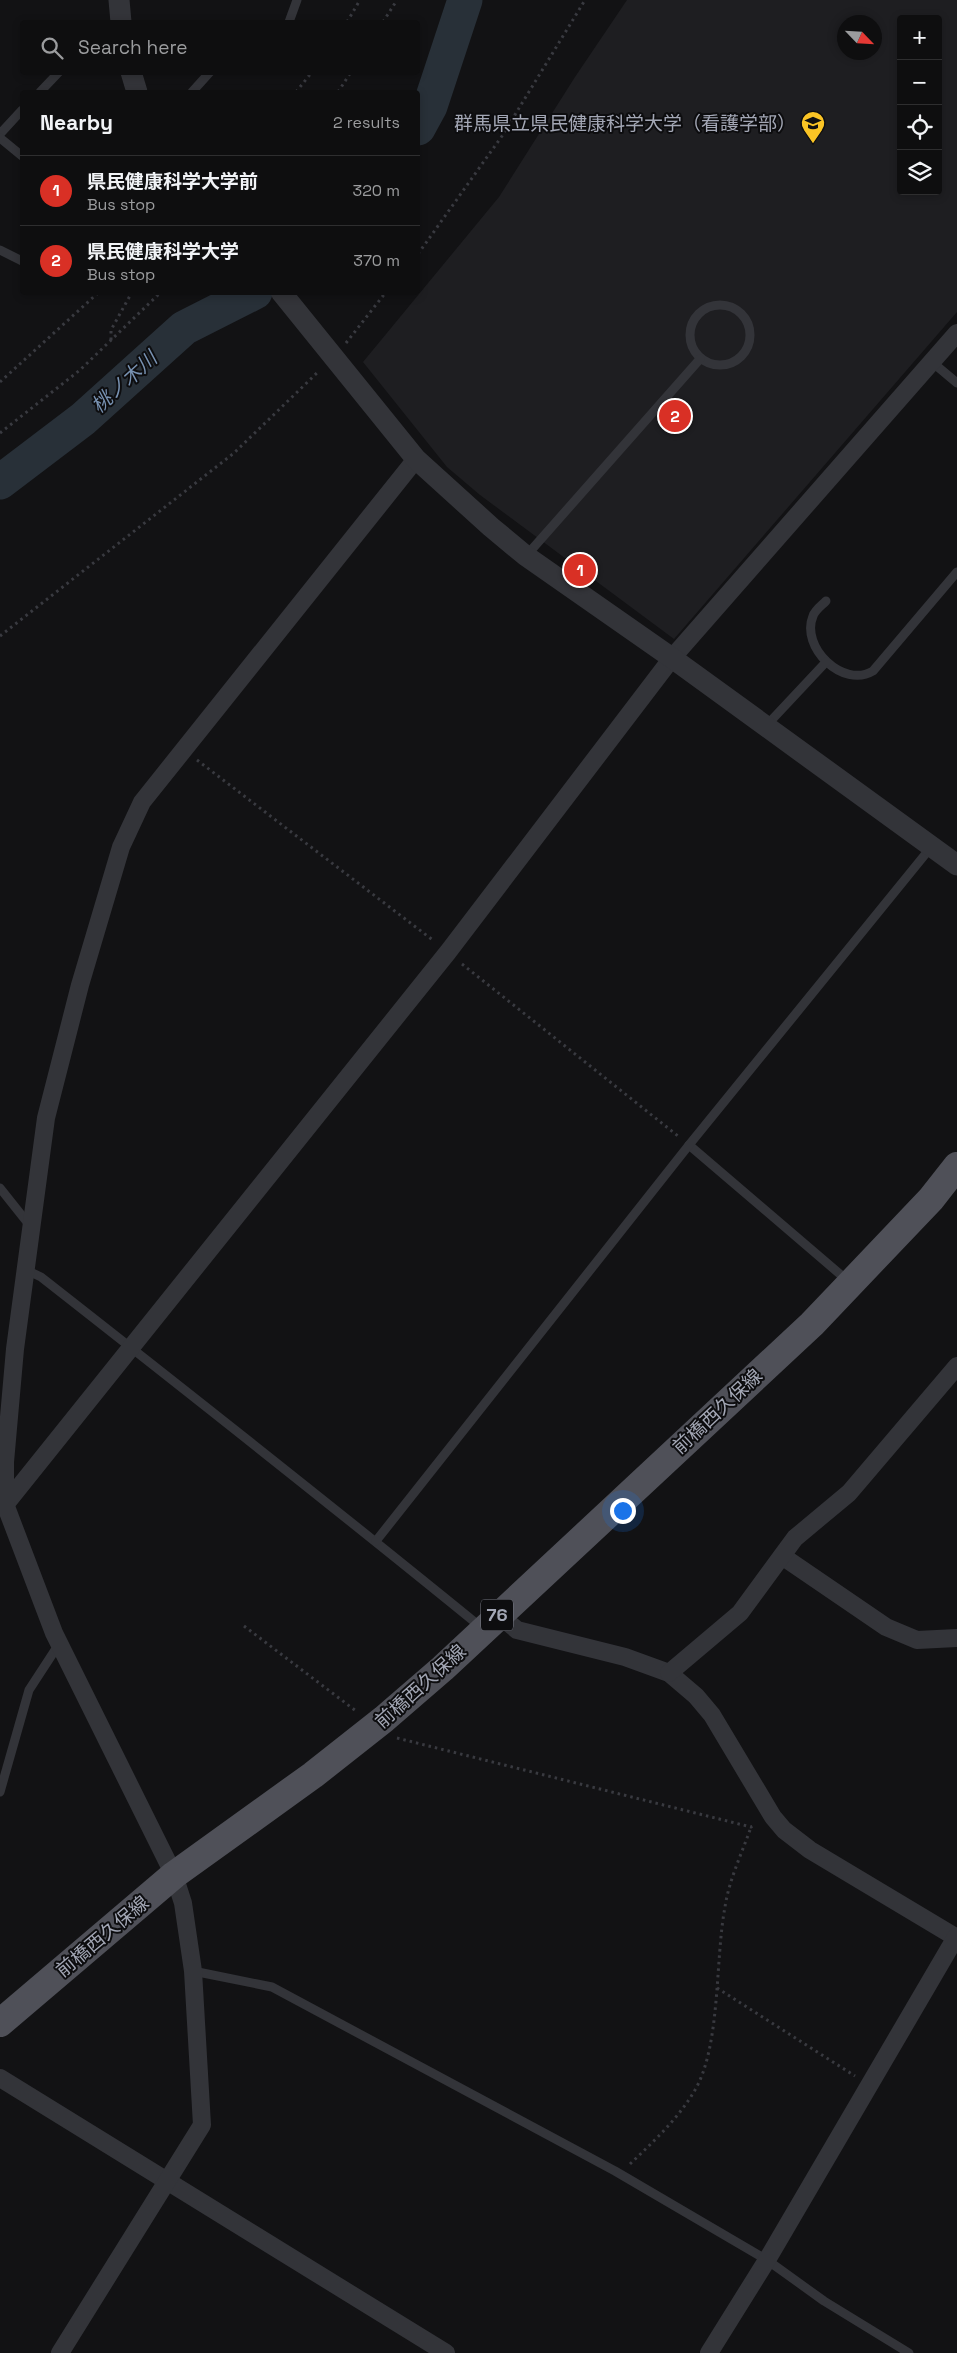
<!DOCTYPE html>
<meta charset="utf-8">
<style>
body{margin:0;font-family:"Space Grotesk","Noto Sans JP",sans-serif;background:#171718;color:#f1f3f6}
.controls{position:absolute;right:15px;top:15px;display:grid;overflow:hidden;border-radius:5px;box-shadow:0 2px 8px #0003}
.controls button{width:45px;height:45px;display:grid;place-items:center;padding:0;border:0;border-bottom:1px solid #2e2e2f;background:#0e0e0f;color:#f1f3f6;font:25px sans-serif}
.compass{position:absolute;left:837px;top:15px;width:45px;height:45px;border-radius:50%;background:#0e0e0f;box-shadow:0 2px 8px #0003;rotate:115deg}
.you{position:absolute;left:622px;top:1510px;width:18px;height:18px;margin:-12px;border:4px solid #fff;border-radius:50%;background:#1a73e8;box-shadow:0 0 0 8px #1a73e833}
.badge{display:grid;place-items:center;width:32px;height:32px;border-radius:50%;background:#d93025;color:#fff;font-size:16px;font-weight:700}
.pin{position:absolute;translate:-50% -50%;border:2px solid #fff;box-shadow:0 1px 5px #0006}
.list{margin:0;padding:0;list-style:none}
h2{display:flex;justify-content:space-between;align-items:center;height:65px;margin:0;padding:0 20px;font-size:21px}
h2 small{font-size:16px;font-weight:400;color:#9b9c9e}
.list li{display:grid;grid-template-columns:32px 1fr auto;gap:15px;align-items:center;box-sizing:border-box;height:70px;padding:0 20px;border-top:1px solid #2e2e2f}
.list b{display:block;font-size:19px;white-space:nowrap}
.list p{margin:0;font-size:16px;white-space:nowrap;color:#9b9c9e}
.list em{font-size:16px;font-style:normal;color:#9b9c9e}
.icon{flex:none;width:28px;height:28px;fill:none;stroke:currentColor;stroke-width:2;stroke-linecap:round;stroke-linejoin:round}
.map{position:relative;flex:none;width:957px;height:2353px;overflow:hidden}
.search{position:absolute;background:#0e0e0f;box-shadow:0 2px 8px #0003;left:20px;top:20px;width:400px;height:55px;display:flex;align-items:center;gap:12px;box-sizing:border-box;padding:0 18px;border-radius:5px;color:#9b9c9e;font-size:19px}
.panel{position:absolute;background:#0e0e0f;box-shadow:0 2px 8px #0003;left:20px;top:90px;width:400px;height:205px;border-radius:5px}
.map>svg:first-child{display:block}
.built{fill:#1e1e21;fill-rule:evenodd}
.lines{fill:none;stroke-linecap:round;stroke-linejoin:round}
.river{stroke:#283038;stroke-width:35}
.path{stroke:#393a40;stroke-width:3;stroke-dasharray:2.5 4;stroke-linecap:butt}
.service{stroke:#333439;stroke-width:9}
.minor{stroke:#333439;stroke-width:18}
.tertiary{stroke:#333439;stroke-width:21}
.primary{stroke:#4f5058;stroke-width:28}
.labels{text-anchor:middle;stroke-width:4;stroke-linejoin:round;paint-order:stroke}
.shield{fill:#0d0d0f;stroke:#767983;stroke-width:1}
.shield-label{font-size:18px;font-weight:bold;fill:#a3a7b5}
.poi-label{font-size:19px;fill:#a3a7b5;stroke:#0d0d0f;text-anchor:end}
.street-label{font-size:19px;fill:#a3a7b5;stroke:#0d0d0f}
.water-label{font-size:20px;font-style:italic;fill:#7892b2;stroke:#0d0d0f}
</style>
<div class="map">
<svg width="957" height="2353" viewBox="0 0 957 2353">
<rect width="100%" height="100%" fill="#121214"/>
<path class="built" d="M627,0H957V312L674,639L480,495L447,467L363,362L499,197L575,77ZM901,19H938V191H901ZM844,22H874V52H844Z"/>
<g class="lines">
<g class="river">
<polyline points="418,128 430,106 465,0"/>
<polyline points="0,482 83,419 184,328 255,292"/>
</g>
<g class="path">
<polyline points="347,22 360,0"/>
<polyline points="383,22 397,0"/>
<polyline points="296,92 312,72"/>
<polyline points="338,92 351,72"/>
<polyline points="418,254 502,136 585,0"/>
<polyline points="111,340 111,330 132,292"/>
<polyline points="346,343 386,292"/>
<polyline points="0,382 99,292"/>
<polyline points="0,433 80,370 161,292"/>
<polyline points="0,636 234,453 319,371"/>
<polyline points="197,760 434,941"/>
<polyline points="462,964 678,1136"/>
<polyline points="244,1626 356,1711"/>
<polyline points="397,1738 751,1827 756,1825"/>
<polyline points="717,1988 855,2076"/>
<path d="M630,2164C654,2141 678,2119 695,2090C721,2045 715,1959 725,1907C729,1880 742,1853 751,1827"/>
</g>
<g class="service">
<polyline points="289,22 297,0"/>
<polyline points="40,92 59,72"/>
<polyline points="192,92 210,72"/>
<polyline points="0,134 22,110"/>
<polyline points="0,138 22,156"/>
<polyline points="0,250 22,261"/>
<circle cx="720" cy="335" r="30"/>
<polyline points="932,362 957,383"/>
<polyline points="526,556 700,359"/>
<path d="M826,601C821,606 815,610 813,616C800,647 843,689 873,671L957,572"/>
<polyline points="766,726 826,662"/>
<polyline points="689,1145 848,1281"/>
<polyline points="0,1188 31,1227"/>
<path d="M26,1270L41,1277C189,1393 336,1509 482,1628"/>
<polyline points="376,1541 689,1145 932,846"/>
<polyline points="0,1792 29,1690 59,1644"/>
<polyline points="193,1971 272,1987 615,2171 767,2260 824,2301 909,2353"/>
</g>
<g class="minor">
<polyline points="4,1506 448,952 672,658 957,333"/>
<polyline points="782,1556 886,1627 917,1640 957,1638"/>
<polyline points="498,1614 517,1630 625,1657 669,1673 696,1696 712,1715 773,1817 784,1830 810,1850 957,1938"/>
<polyline points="669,1673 740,1613 795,1538 849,1493 957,1366"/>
<polyline points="0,2078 446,2353"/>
<polyline points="60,2353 202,2125 193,1971 183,1903 174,1875 54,1633 5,1504 5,1462 15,1349 46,1118 80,985 121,847 142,802 416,459"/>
<polyline points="709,2353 767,2260 956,1937"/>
</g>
<g class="tertiary">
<polyline points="119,0 121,22"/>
<polyline points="131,72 137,92"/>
<polyline points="281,292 416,459 491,527 526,556 672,658 957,865"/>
</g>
<polyline class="primary" points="0,2023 174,1875 313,1775 384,1719 443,1668 812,1324 931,1199 957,1166"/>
</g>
<defs>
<g id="university-pin" transform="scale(1.25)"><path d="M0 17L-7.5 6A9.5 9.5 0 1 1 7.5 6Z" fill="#fac425" stroke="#0d0d0f"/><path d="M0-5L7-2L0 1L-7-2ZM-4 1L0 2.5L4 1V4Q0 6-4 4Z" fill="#111"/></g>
</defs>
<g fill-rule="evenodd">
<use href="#university-pin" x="813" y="123"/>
</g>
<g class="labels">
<rect class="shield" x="481" y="1599.5" width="32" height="31" rx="4"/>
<g class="shield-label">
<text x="497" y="1621">76</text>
</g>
<g class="poi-label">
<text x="796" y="130">群馬県立県民健康科学大学（看護学部）</text>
</g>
<g class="street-label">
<text transform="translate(717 1411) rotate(-43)" y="7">前橋西久保線</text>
<text transform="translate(420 1686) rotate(-42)" y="7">前橋西久保線</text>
<text transform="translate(102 1936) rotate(-40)" y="7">前橋西久保線</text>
</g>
<g class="water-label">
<text transform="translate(124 382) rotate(-42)" y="7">桃ノ木川</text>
</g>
</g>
</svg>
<div class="controls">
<button>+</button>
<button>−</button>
<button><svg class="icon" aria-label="locate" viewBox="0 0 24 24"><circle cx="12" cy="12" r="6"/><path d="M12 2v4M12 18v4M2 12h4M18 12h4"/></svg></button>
<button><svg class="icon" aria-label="layers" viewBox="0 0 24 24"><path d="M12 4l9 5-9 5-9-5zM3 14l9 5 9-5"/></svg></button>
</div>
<svg class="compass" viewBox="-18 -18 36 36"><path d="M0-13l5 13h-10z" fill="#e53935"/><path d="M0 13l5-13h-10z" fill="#9b9c9e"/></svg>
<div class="you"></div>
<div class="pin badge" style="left:580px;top:570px">1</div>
<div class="pin badge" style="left:675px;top:416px">2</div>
<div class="search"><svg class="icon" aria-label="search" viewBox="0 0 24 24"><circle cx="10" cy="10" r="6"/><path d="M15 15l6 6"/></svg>Search here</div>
<section class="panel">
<h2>Nearby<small>2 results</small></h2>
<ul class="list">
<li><span class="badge">1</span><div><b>県民健康科学大学前</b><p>Bus stop</p></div><em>320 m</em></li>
<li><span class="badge">2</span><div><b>県民健康科学大学</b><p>Bus stop</p></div><em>370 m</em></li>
</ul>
</section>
</div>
